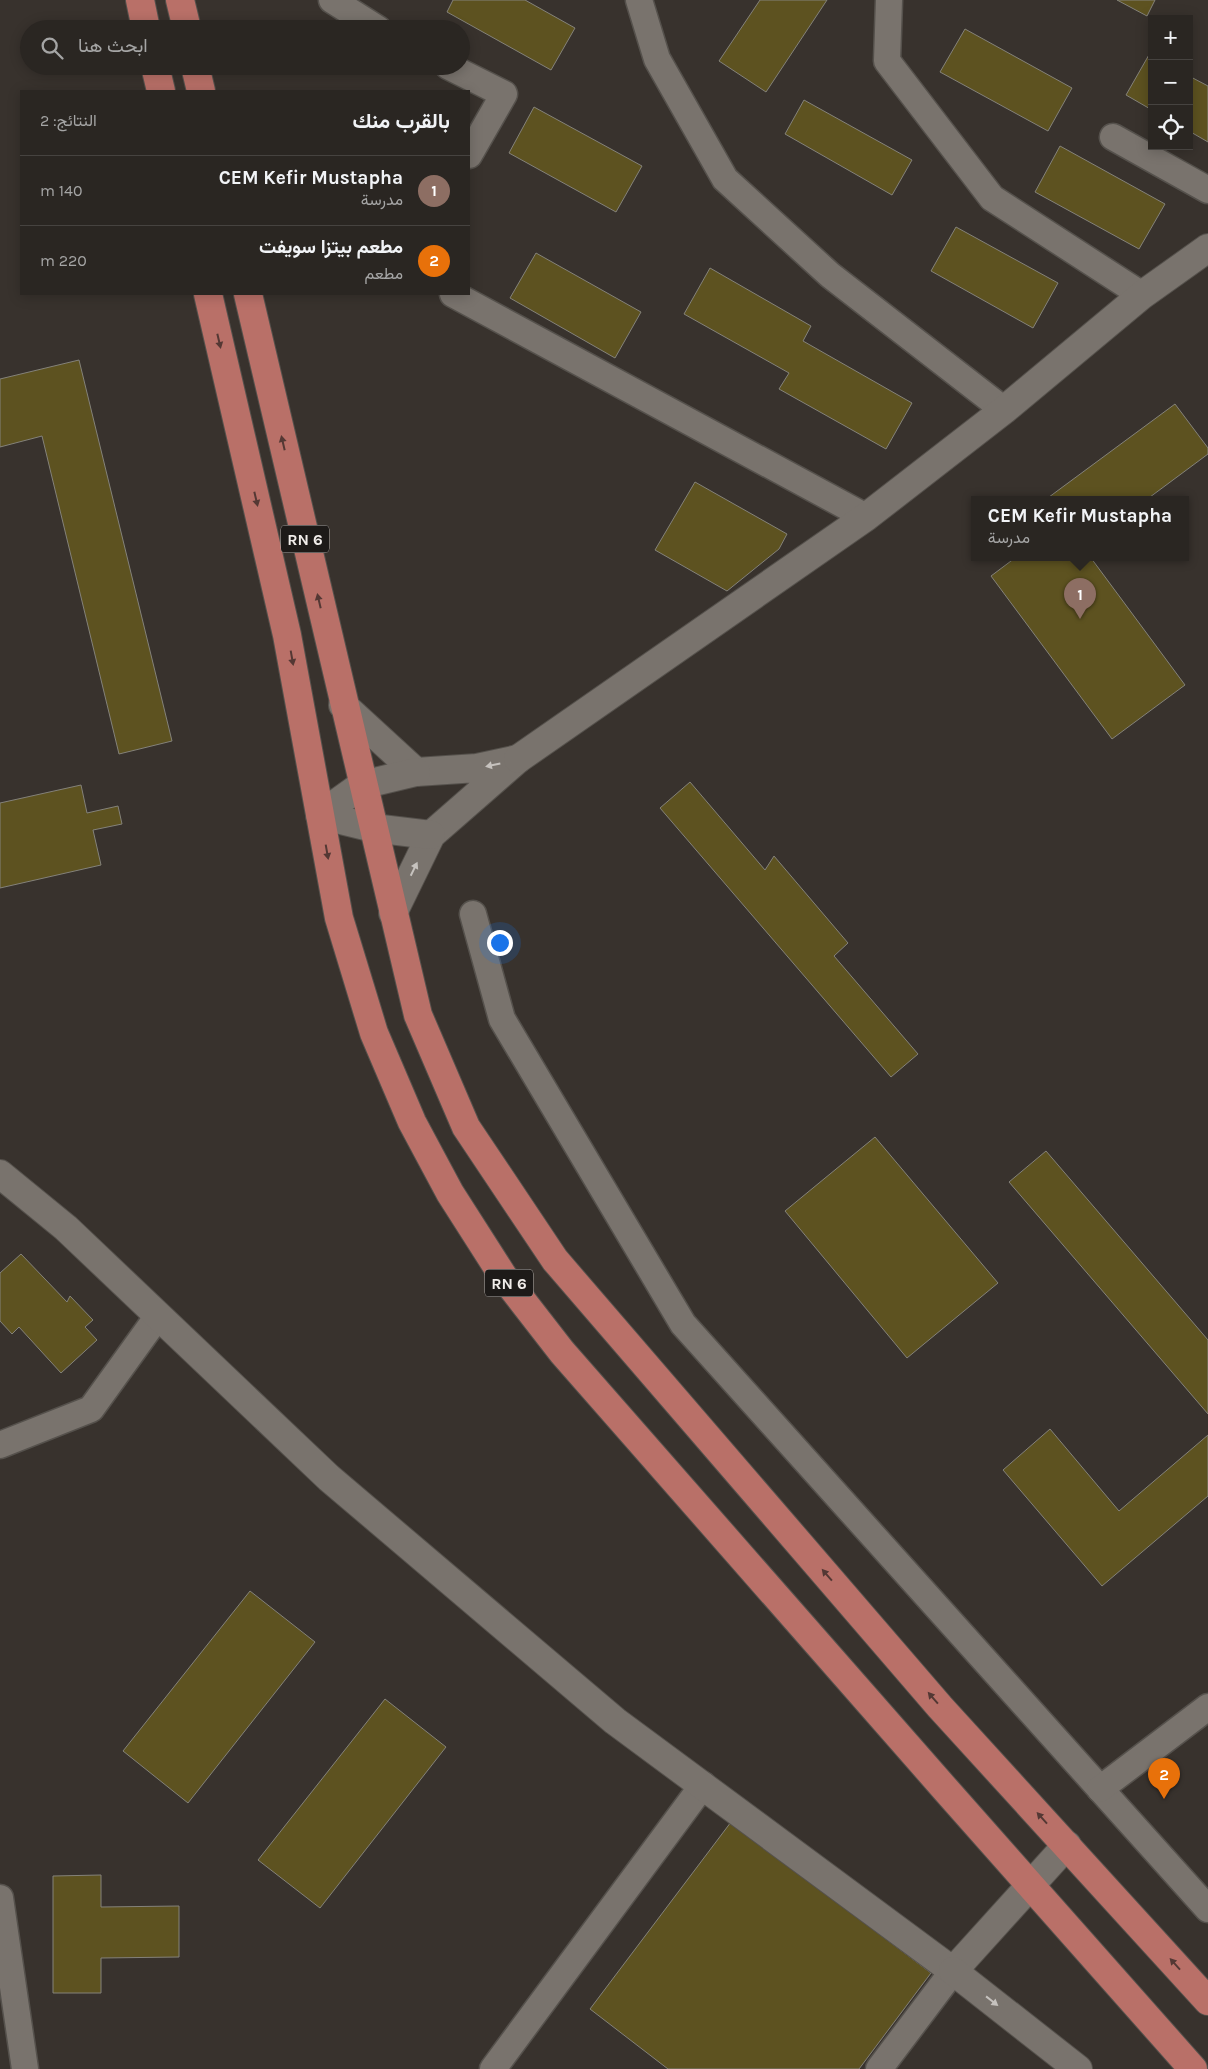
<!DOCTYPE html>
<html lang="ar">
<meta charset="utf-8">
<style>
body{margin:0;font-family:Karla,Vazirmatn,sans-serif;background:#322e2a;color:#f1f3f6;direction:rtl}
.controls{position:absolute;right:15px;top:15px;display:grid;overflow:hidden;border-radius:0px;box-shadow:0 2px 12px #0003}
.controls button{width:45px;height:45px;display:grid;place-items:center;padding:0;border:0;border-bottom:1px solid #464340;background:#2a2622;color:#f1f3f6;font:25px sans-serif}
.you{position:absolute;left:499px;top:942px;width:18px;height:18px;margin:-12px;border:4px solid #fff;border-radius:50%;background:#1a73e8;box-shadow:0 0 0 8px #1a73e833}
.badge{display:grid;place-items:center;width:32px;height:32px;border-radius:50%;background:#6ec2f3;color:#fff;font-size:16px;font-weight:700}
.pin{position:absolute;translate:-50% -41px;filter:drop-shadow(0 1px 2px #0008)}
.pin::after{content:'';position:absolute;top:26px;width:18px;height:15px;background:inherit;clip-path:polygon(0 0,100% 0,50% 100%)}
.popup{position:absolute;left:971px;top:496px;width:218px;height:65px;box-sizing:border-box;display:grid;place-content:center;border-radius:0px;background:#2a2622;filter:drop-shadow(0 1px 4px #0005);font-size:16px;white-space:nowrap;color:#a5a5a5}
.popup b{font-size:19px;color:#f1f3f6}
.popup::after{content:'';position:absolute;left:50%;top:100%;margin-left:-10px;border:10px solid transparent;border-top-color:#2a2622}
.list{margin:0;padding:0;list-style:none}
h2{display:flex;justify-content:space-between;align-items:center;height:65px;margin:0;padding:0 20px;font-size:21px}
h2 small{font-size:16px;font-weight:400;color:#a5a5a5}
.list li{display:grid;grid-template-columns:32px 1fr auto;gap:15px;align-items:center;box-sizing:border-box;height:70px;padding:0 20px;border-top:1px solid #464340}
.list b{display:block;font-size:19px;white-space:nowrap}
.list p{margin:0;font-size:16px;white-space:nowrap;color:#a5a5a5}
.list em{font-size:16px;font-style:normal;color:#a5a5a5}
.icon{flex:none;width:28px;height:28px;fill:none;stroke:currentColor;stroke-width:2;stroke-linecap:round;stroke-linejoin:round}
.map{position:relative;flex:none;width:1208px;height:2069px;overflow:hidden;direction:ltr}
.search{position:absolute;background:#2a2622;box-shadow:0 2px 12px #0003;left:20px;top:20px;width:450px;height:55px;display:flex;align-items:center;gap:12px;box-sizing:border-box;padding:0 18px;border-radius:28px;color:#a5a5a5;font-size:19px}
.panel{position:absolute;background:#2a2622;box-shadow:0 2px 12px #0003;left:20px;top:90px;width:450px;height:205px;border-radius:0px;direction:rtl}
.map>svg:first-child{display:block}
.building{fill:#5d5220;stroke:#84827a}
.lines{fill:none;stroke-linecap:round;stroke-linejoin:round}
.minor-casing{stroke:#55514c;stroke-width:29}
.tertiary-casing{stroke:#55514c;stroke-width:30}
.primary-casing{stroke:#55514c;stroke-width:30}
.minor{stroke:#79736d;stroke-width:26}
.tertiary{stroke:#79736d;stroke-width:28}
.primary{stroke:#b97068;stroke-width:28}
.oneway{fill:#543834}
.oneway2{fill:#c6c2be}
.labels{text-anchor:middle;stroke-width:4;stroke-linejoin:round;paint-order:stroke}
.shield{fill:#1d1a18;stroke:#b1adaa;stroke-width:1}
.shield-label{font-size:16px;font-weight:bold;fill:#f0ece9}
</style>
<div class="map">
<svg width="1208" height="2069" viewBox="0 0 1208 2069">
<rect width="100%" height="100%" fill="#38322d"/>
<g class="building">
<polygon points="453,0 525,0 575,28 551,70 447,12"/>
<polygon points="760,0 827,0 766,92 719,61"/>
<polygon points="1117,0 1155,0 1147,16"/>
<polygon points="965,29 1072,88 1048,131 940,72"/>
<polygon points="1150,53 1152,54 1152,110 1126,95"/>
<polygon points="1189,76 1208,86 1208,142 1189,131"/>
<polygon points="804,100 912,160 892,195 785,134"/>
<polygon points="534,107 642,166 616,212 509,153"/>
<polygon points="1060,146 1165,204 1139,249 1035,192"/>
<polygon points="956,227 1058,283 1033,328 931,271"/>
<polygon points="536,253 641,312 615,358 510,298"/>
<polygon points="710,268 811,326 803,341 912,403 886,449 779,389 789,373 684,314"/>
<polygon points="79,360 172,741 119,754 42,436 0,447 0,379"/>
<polygon points="1175,404 1208,448 1208,454 1146,500 1045,500"/>
<polygon points="695,482 787,534 779,549 727,591 655,550"/>
<polygon points="1015,558 1091,558 1185,685 1112,739 991,576"/>
<polygon points="690,782 765,870 774,856 848,943 834,956 918,1054 891,1077 660,808"/>
<polygon points="81,785 87,813 118,806 122,824 93,830 101,865 0,888 0,803"/>
<polygon points="875,1137 998,1283 907,1358 785,1211"/>
<polygon points="1046,1151 1208,1340 1208,1414 1009,1182"/>
<polygon points="21,1254 67,1302 70,1296 93,1320 85,1327 97,1340 61,1373 19,1327 12,1334 0,1321 0,1273"/>
<polygon points="1050,1429 1119,1511 1208,1435 1208,1496 1102,1586 1003,1470"/>
<polygon points="250,1591 315,1642 188,1803 123,1751"/>
<polygon points="385,1699 446,1747 320,1908 258,1860"/>
<polygon points="731,1822 931,1973 859,2069 668,2069 590,2009"/>
<polygon points="101,1875 101,1907 179,1906 179,1957 101,1958 101,1993 53,1993 53,1876"/>
</g>
<g class="lines">
<g class="minor-casing">
<g id="minor">
<polyline points="332,0 378,29"/>
<polyline points="639,0 657,59 725,179 830,275 1004,410"/>
<polyline points="889,0 887,61 992,198 1142,295"/>
<polyline points="448,66 504,94 469,155"/>
<polyline points="1113,137 1208,190"/>
<polyline points="453,294 866,517"/>
<polyline points="473,914 502,1019 683,1324 1208,1909"/>
<polyline points="0,1445 91,1409 158,1316"/>
<polyline points="1100,1789 1208,1707"/>
<polyline points="0,1898 25,2069"/>
<polyline points="493,2069 703,1785"/>
<polyline points="879,2069 953,1971"/>
</g>
</g>
<g class="tertiary-casing">
<g id="tertiary">
<polyline points="343,705 416,772 477,768 518,759 431,835 393,913"/>
<polyline points="518,759 866,517 1004,410 1142,295 1208,248"/>
<polyline points="416,772 362,785 320,815 373,828 431,835"/>
<polyline points="0,1174 66,1228 329,1478 615,1721 953,1971 1067,1845"/>
<polyline points="953,1971 1078,2069"/>
</g>
</g>
<g class="primary-casing">
<g id="primary">
<polyline points="140,0 146,29"/>
<polyline points="180,0 187,29"/>
<polyline points="155,66 161,91"/>
<polyline points="195,66 201,91"/>
<polyline points="208,294 287,635 339,918 374,1033 412,1122 450,1193 503,1276 562,1352 946,1790 1193,2069"/>
<polyline points="248,294 418,1015 466,1127 555,1260 940,1707 1208,2001"/>
</g>
</g>
<use href="#minor" class="minor"/>
<use href="#tertiary" class="tertiary"/>
<use href="#primary" class="primary"/>
</g>
<defs><path id="oneway-solid" d="M-6-.8H1V-3.2L6.5 0L1 3.2V.8H-6Z" transform="scale(1.25)"/></defs>
<g class="oneway">
<use href="#oneway-solid" transform="translate(219 341) rotate(77)"/>
<use href="#oneway-solid" transform="translate(283 443) rotate(-103)"/>
<use href="#oneway-solid" transform="translate(256 499) rotate(77)"/>
<use href="#oneway-solid" transform="translate(319 601) rotate(-103)"/>
<use href="#oneway-solid" transform="translate(292 658) rotate(80)"/>
<use href="#oneway-solid" transform="translate(327 852) rotate(80)"/>
<use href="#oneway-solid" transform="translate(827 1575) rotate(-131)"/>
<use href="#oneway-solid" transform="translate(933 1698) rotate(-131)"/>
<use href="#oneway-solid" transform="translate(1042 1818) rotate(-132)"/>
<use href="#oneway-solid" transform="translate(1175 1964) rotate(-132)"/>
</g>
<g class="oneway2">
<use href="#oneway-solid" transform="translate(493 765) rotate(168)"/>
<use href="#oneway-solid" transform="translate(414 869) rotate(-64)"/>
<use href="#oneway-solid" transform="translate(992 2001) rotate(38)"/>
</g>
<g class="labels">
<g class="shield">
<rect x="281" y="525.5" width="48" height="27" rx="4"/>
<rect x="485" y="1269.5" width="48" height="27" rx="4"/>
</g>
<g class="shield-label">
<text x="305" y="545">RN 6</text>
<text x="509" y="1289">RN 6</text>
</g>
</g>
</svg>
<div class="controls">
<button>+</button>
<button>−</button>
<button><svg class="icon" aria-label="locate" viewBox="0 0 24 24"><circle cx="12" cy="12" r="6"/><path d="M12 2v4M12 18v4M2 12h4M18 12h4"/></svg></button>
</div>
<div class="you"></div>
<div class="pin badge" style="left:1080px;top:619px;background:#8d6e63">1</div>
<div class="popup"><b>CEM Kefir Mustapha</b>مدرسة</div>
<div class="pin badge" style="left:1164px;top:1799px;background:#e8710a">2</div>
<div class="search"><svg class="icon" aria-label="search" viewBox="0 0 24 24"><circle cx="10" cy="10" r="6"/><path d="M15 15l6 6"/></svg>ابحث هنا</div>
<section class="panel">
<h2>بالقرب منك<small>النتائج: 2</small></h2>
<ul class="list">
<li><span class="badge" style="background:#8d6e63">1</span><div><b>CEM Kefir Mustapha</b><p>مدرسة</p></div><em>140 m</em></li>
<li><span class="badge" style="background:#e8710a">2</span><div><b>مطعم بيتزا سويفت</b><p>مطعم</p></div><em>220 m</em></li>
</ul>
</section>
</div>
